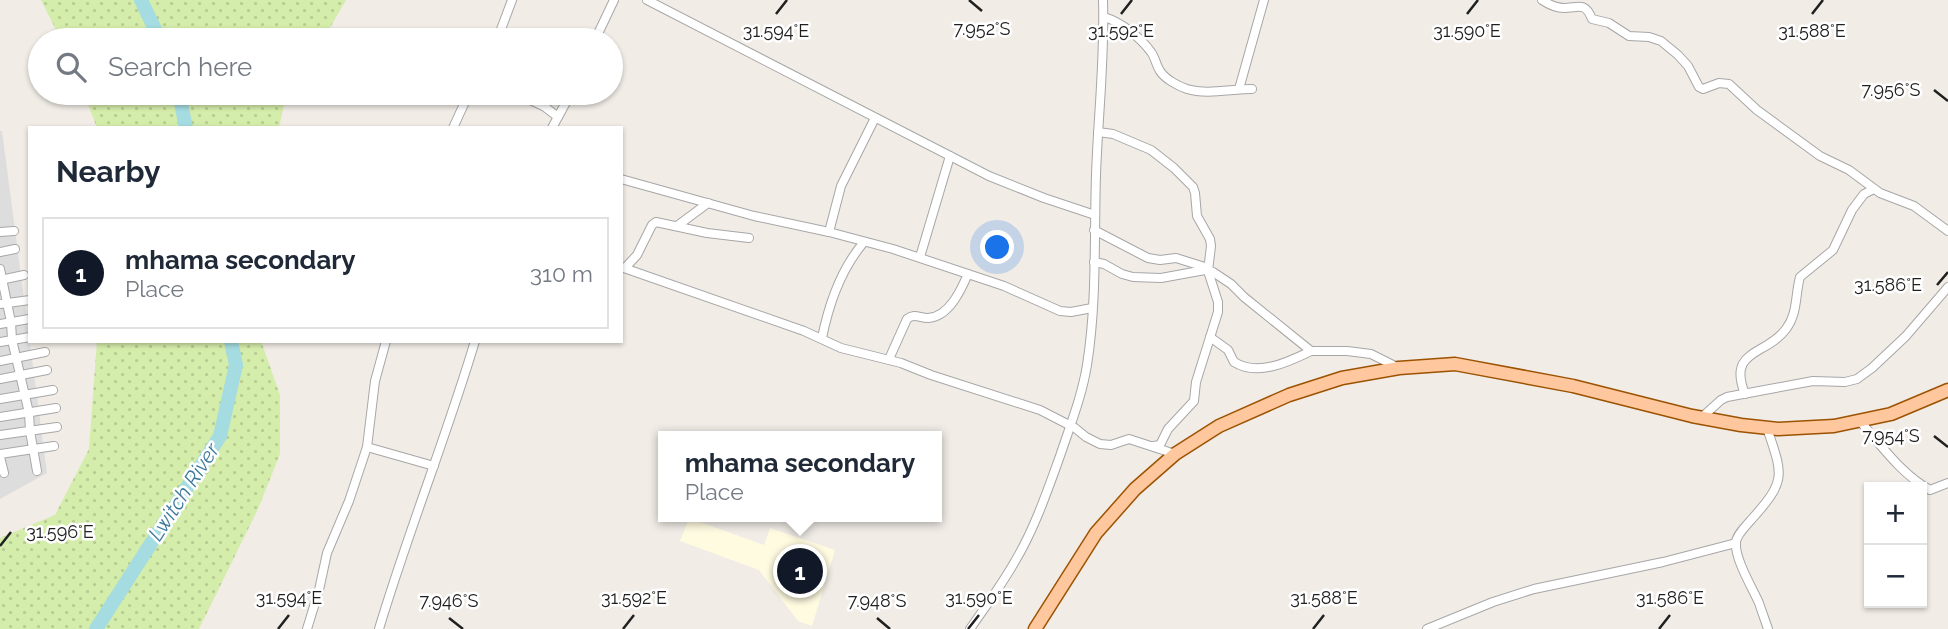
<!DOCTYPE html>
<meta charset="utf-8">
<style>
body{margin:0;font-family:Raleway,sans-serif;background:#f6f6f7;color:#1f2937}
.controls{position:absolute;right:21px;bottom:21px;display:grid;overflow:hidden;border-radius:0px;box-shadow:0 2px 5px #0004}
.controls button{width:63px;height:63px;display:grid;place-items:center;padding:0;border:0;border-bottom:2px solid #e0e1e3;background:#fff;color:#1f2937;font:35px sans-serif}
.you{position:absolute;left:998px;top:248px;width:24px;height:24px;margin:-18px;border:5px solid #fff;border-radius:50%;background:#1a73e8;box-shadow:0 0 0 10px #1a73e833}
.badge{display:grid;place-items:center;width:46px;height:46px;border-radius:50%;background:#111827;color:#fff;font-size:23px;font-weight:700}
.pin{position:absolute;translate:-50% -50%;border:4px solid #fff;box-shadow:0 2px 7px #0006}
.popup{position:absolute;left:658px;top:431px;width:284px;height:91px;box-sizing:border-box;display:grid;place-content:center;border-radius:0px;background:#fff;filter:drop-shadow(0 2px 5px #0005);font-size:23px;white-space:nowrap;color:#747a83}
.popup b{font-size:26px;color:#1f2937}
.popup::after{content:'';position:absolute;left:50%;top:100%;margin-left:-14px;border:14px solid transparent;border-top-color:#fff}
.list{margin:0;padding:0;list-style:none}
h2{display:flex;justify-content:space-between;align-items:center;height:91px;margin:0;padding:0 28px;font-size:30px}
h2 small{font-size:23px;font-weight:400;color:#747a83}
.list li{display:grid;grid-template-columns:46px 1fr auto;gap:21px;align-items:center;box-sizing:border-box;height:112px;margin:0 14px 14px;padding:0 14px;border:2px solid #e0e1e3;border-radius:0px}
.list b{display:block;font-size:26px;white-space:nowrap}
.list p{margin:0;font-size:23px;white-space:nowrap;color:#747a83}
.list em{font-size:23px;font-style:normal;color:#747a83}
.icon{flex:none;width:38px;height:38px;fill:none;stroke:currentColor;stroke-width:2;stroke-linecap:round;stroke-linejoin:round}
.map{position:relative;flex:none;width:1948px;height:629px;overflow:hidden}
.search{position:absolute;background:#fff;box-shadow:0 2px 5px #0004;left:28px;top:28px;width:595px;height:77px;display:flex;align-items:center;gap:18px;box-sizing:border-box;padding:0 24px;border-radius:38px;color:#747a83;font-size:26px}
.panel{position:absolute;background:#fff;box-shadow:0 2px 5px #0004;left:28px;top:126px;width:595px;height:217px;border-radius:0px}
.map>svg:first-child{display:block}
.residential{fill:#dedddd}
.education{fill:#fffbe1}
.grass{fill:url(#grass-dots)}
.lines{fill:none;stroke-linecap:round;stroke-linejoin:round}
.river{stroke:#a5dce1;stroke-width:14}
.street-casing{stroke:#a7a7a7;stroke-width:10}
.primary-casing{stroke:#9c5200;stroke-width:15}
.street{stroke:#fff;stroke-width:8}
.primary{stroke:#ffc79d;stroke-width:12}
.ticks{fill:none;stroke:#202020;stroke-width:2.5}
.labels{text-anchor:middle;stroke-width:5;stroke-linejoin:round;paint-order:stroke}
.water-label{font-size:21px;font-style:italic;fill:#3e7b9d;stroke:#fff}
.ticks-label{font-size:18px;text-anchor:middle;fill:#202020;stroke:#fff;stroke-width:5;stroke-linejoin:round;paint-order:stroke}
</style>
<div class="map">
<svg width="1948" height="629" viewBox="0 0 1948 629">
<defs>
<pattern id="grass-dots" width="8" height="8" patternUnits="userSpaceOnUse" patternTransform="scale(1.75)"><rect width="8" height="8" fill="#d5edaa"/><path d="M2 2h.1M6 6h.1" fill="none" stroke="#b7cb92" stroke-width="1.8" stroke-linecap="round"/></pattern>
</defs>
<rect width="100%" height="100%" fill="#f1ece6"/>
<polygon class="residential" points="0,131 2,131 47,473 0,499"/>
<polygon class="education" points="689,518 764,545 770,528 835,550 812,626 798,621 759,570 680,541"/>
<g class="grass">
<polygon points="41,0 346,0 323,40 61,40"/>
<polygon points="84,93 290,93 285,100 279,128 97,128"/>
<polygon points="97,341 261,341 280,395 280,454 258,509 199,629 0,629 0,538 55,515 89,449"/>
</g>
<g class="lines">
<g class="river">
<polyline points="141,0 160,40"/>
<polyline points="179,93 186,128"/>
<polyline points="96,629 220,436 236,365 231,341"/>
</g>
<g class="street-casing">
<g id="street">
<polyline points="647,0 989,176 1044,198 1095,215"/>
<path d="M1542,0C1548,4 1556,8 1564,8C1578,8 1585,1 1592,19L1609,23L1629,36L1649,37L1661,41L1678,55L1688,66L1699,87L1703,89L1719,83L1729,84L1757,110L1820,156L1849,170L1880,193L1914,206L1948,231"/>
<path d="M1104,17C1121,22 1140,37 1151,52C1155,57 1156,65 1160,71C1165,79 1178,86 1187,89C1207,95 1231,89 1252,89"/>
<polyline points="497,40 512,0"/>
<polyline points="595,40 614,0"/>
<polyline points="1239,89 1264,0"/>
<polyline points="515,93 545,107 558,117"/>
<polyline points="453,128 469,93"/>
<polyline points="552,128 571,93"/>
<polyline points="1098,132 1113,134 1151,150 1174,168 1193,187 1195,193 1197,216 1210,239 1211,246 1208,271 1218,302 1218,312 1196,382 1194,401 1168,429 1160,445 1153,446"/>
<polyline points="621,179 754,216 829,232 893,249 1004,286 1060,311 1071,312 1092,308"/>
<polyline points="677,226 708,203"/>
<polyline points="1094,230 1148,258 1160,260 1176,258 1208,268"/>
<polyline points="0,232 14,231"/>
<polyline points="829,232 841,186 875,118"/>
<polyline points="0,252 15,249"/>
<polyline points="920,257 950,156"/>
<polyline points="1094,262 1104,264 1122,274 1133,277 1161,278 1205,270 1213,272 1231,284 1244,297 1311,351 1347,351 1371,354 1399,368"/>
<polyline points="621,267 804,331 841,348 901,363 931,375 1040,410 1075,428 1086,437 1100,444 1111,445 1129,439 1175,454"/>
<polyline points="625,268 637,255 652,225 656,222 707,233 749,238"/>
<polyline points="0,269 11,322 12,340 29,413 30,431 37,471"/>
<polyline points="0,280 24,275"/>
<polyline points="0,304 30,300"/>
<polyline points="0,324 29,319"/>
<path d="M1210,337L1228,350L1234,362C1258,377 1288,362 1311,351"/>
<path d="M822,338C829,303 841,269 864,242"/>
<polyline points="0,342 30,337"/>
<path d="M889,359L907,319C915,313 919,318 928,318C949,317 961,290 968,274"/>
<polyline points="0,361 45,352"/>
<polyline points="0,379 47,370"/>
<path d="M1745,394C1727,349 1766,356 1786,329C1798,313 1795,295 1800,277L1833,250L1852,210L1864,194L1874,189"/>
<polyline points="0,399 53,390"/>
<polyline points="0,417 56,408"/>
<polyline points="1701,418 1721,400 1727,397 1813,381 1845,382 1857,379 1872,368 1906,336 1948,287"/>
<path d="M1859,420C1881,445 1901,474 1930,490L1948,483"/>
<path d="M1767,428C1783,476 1787,480 1751,520C1746,526 1737,534 1736,542C1734,558 1753,589 1759,603C1762,612 1765,620 1768,629"/>
<polyline points="0,435 57,427"/>
<polyline points="367,447 434,466"/>
<polyline points="0,454 54,446"/>
<polyline points="0,457 4,473"/>
<polyline points="307,629 319,590 327,553 349,501 367,447 375,381 386,341"/>
<path d="M379,629C408,532 446,438 475,341"/>
<path d="M970,629C985,607 1001,586 1014,563C1034,530 1047,492 1060,456C1070,426 1082,396 1087,365C1097,302 1094,238 1096,175C1098,116 1105,58 1103,0"/>
<polyline points="1427,629 1493,602 1534,589 1663,562 1736,543"/>
</g>
</g>
<g class="primary-casing">
<polyline id="primary" points="1035,629 1096,533 1135,489 1175,454 1219,426 1289,395 1342,378 1399,368 1455,364 1573,386 1692,416 1741,425 1778,429 1834,426 1891,414 1948,390"/>
</g>
<use href="#street" class="street"/>
<use href="#primary" class="primary"/>
</g>
<path class="ticks" d="M969,0L982,11M776,14L787,0M1121,14L1132,0M1467,14L1478,0M1812,14L1823,0M1934,90L1948,101M1937,285L1948,272M1934,436L1948,447M0,546L11,532M449,618L463,629M877,618L890,629M278,629L289,615M623,629L634,615M968,629L979,615M1313,629L1324,615M1659,629L1670,615"/>
<g class="labels">
<g class="water-label">
<text transform="translate(184 492) rotate(-57)" y="7">Lwitch River</text>
</g>
</g>
<g class="ticks-label">
<text x="982" y="35">7.952°S</text>
<text x="776" y="37">31.594°E</text>
<text x="1121" y="37">31.592°E</text>
<text x="1467" y="37">31.590°E</text>
<text x="1812" y="37">31.588°E</text>
<text x="1891" y="96">7.956°S</text>
<text x="1888" y="291">31.586°E</text>
<text x="1891" y="442">7.954°S</text>
<text x="60" y="538">31.596°E</text>
<text x="289" y="604">31.594°E</text>
<text x="634" y="604">31.592°E</text>
<text x="979" y="604">31.590°E</text>
<text x="1324" y="604">31.588°E</text>
<text x="1670" y="604">31.586°E</text>
<text x="449" y="607">7.946°S</text>
<text x="877" y="607">7.948°S</text>
</g>
</svg>
<div class="controls">
<button>+</button>
<button>−</button>
</div>
<div class="you"></div>
<div class="pin badge" style="left:800px;top:571px">1</div>
<div class="popup"><b>mhama secondary</b>Place</div>
<div class="search"><svg class="icon" aria-label="search" viewBox="0 0 24 24"><circle cx="10" cy="10" r="6"/><path d="M15 15l6 6"/></svg>Search here</div>
<section class="panel">
<h2>Nearby<small></small></h2>
<ul class="list">
<li><span class="badge">1</span><div><b>mhama secondary</b><p>Place</p></div><em>310 m</em></li>
</ul>
</section>
</div>
